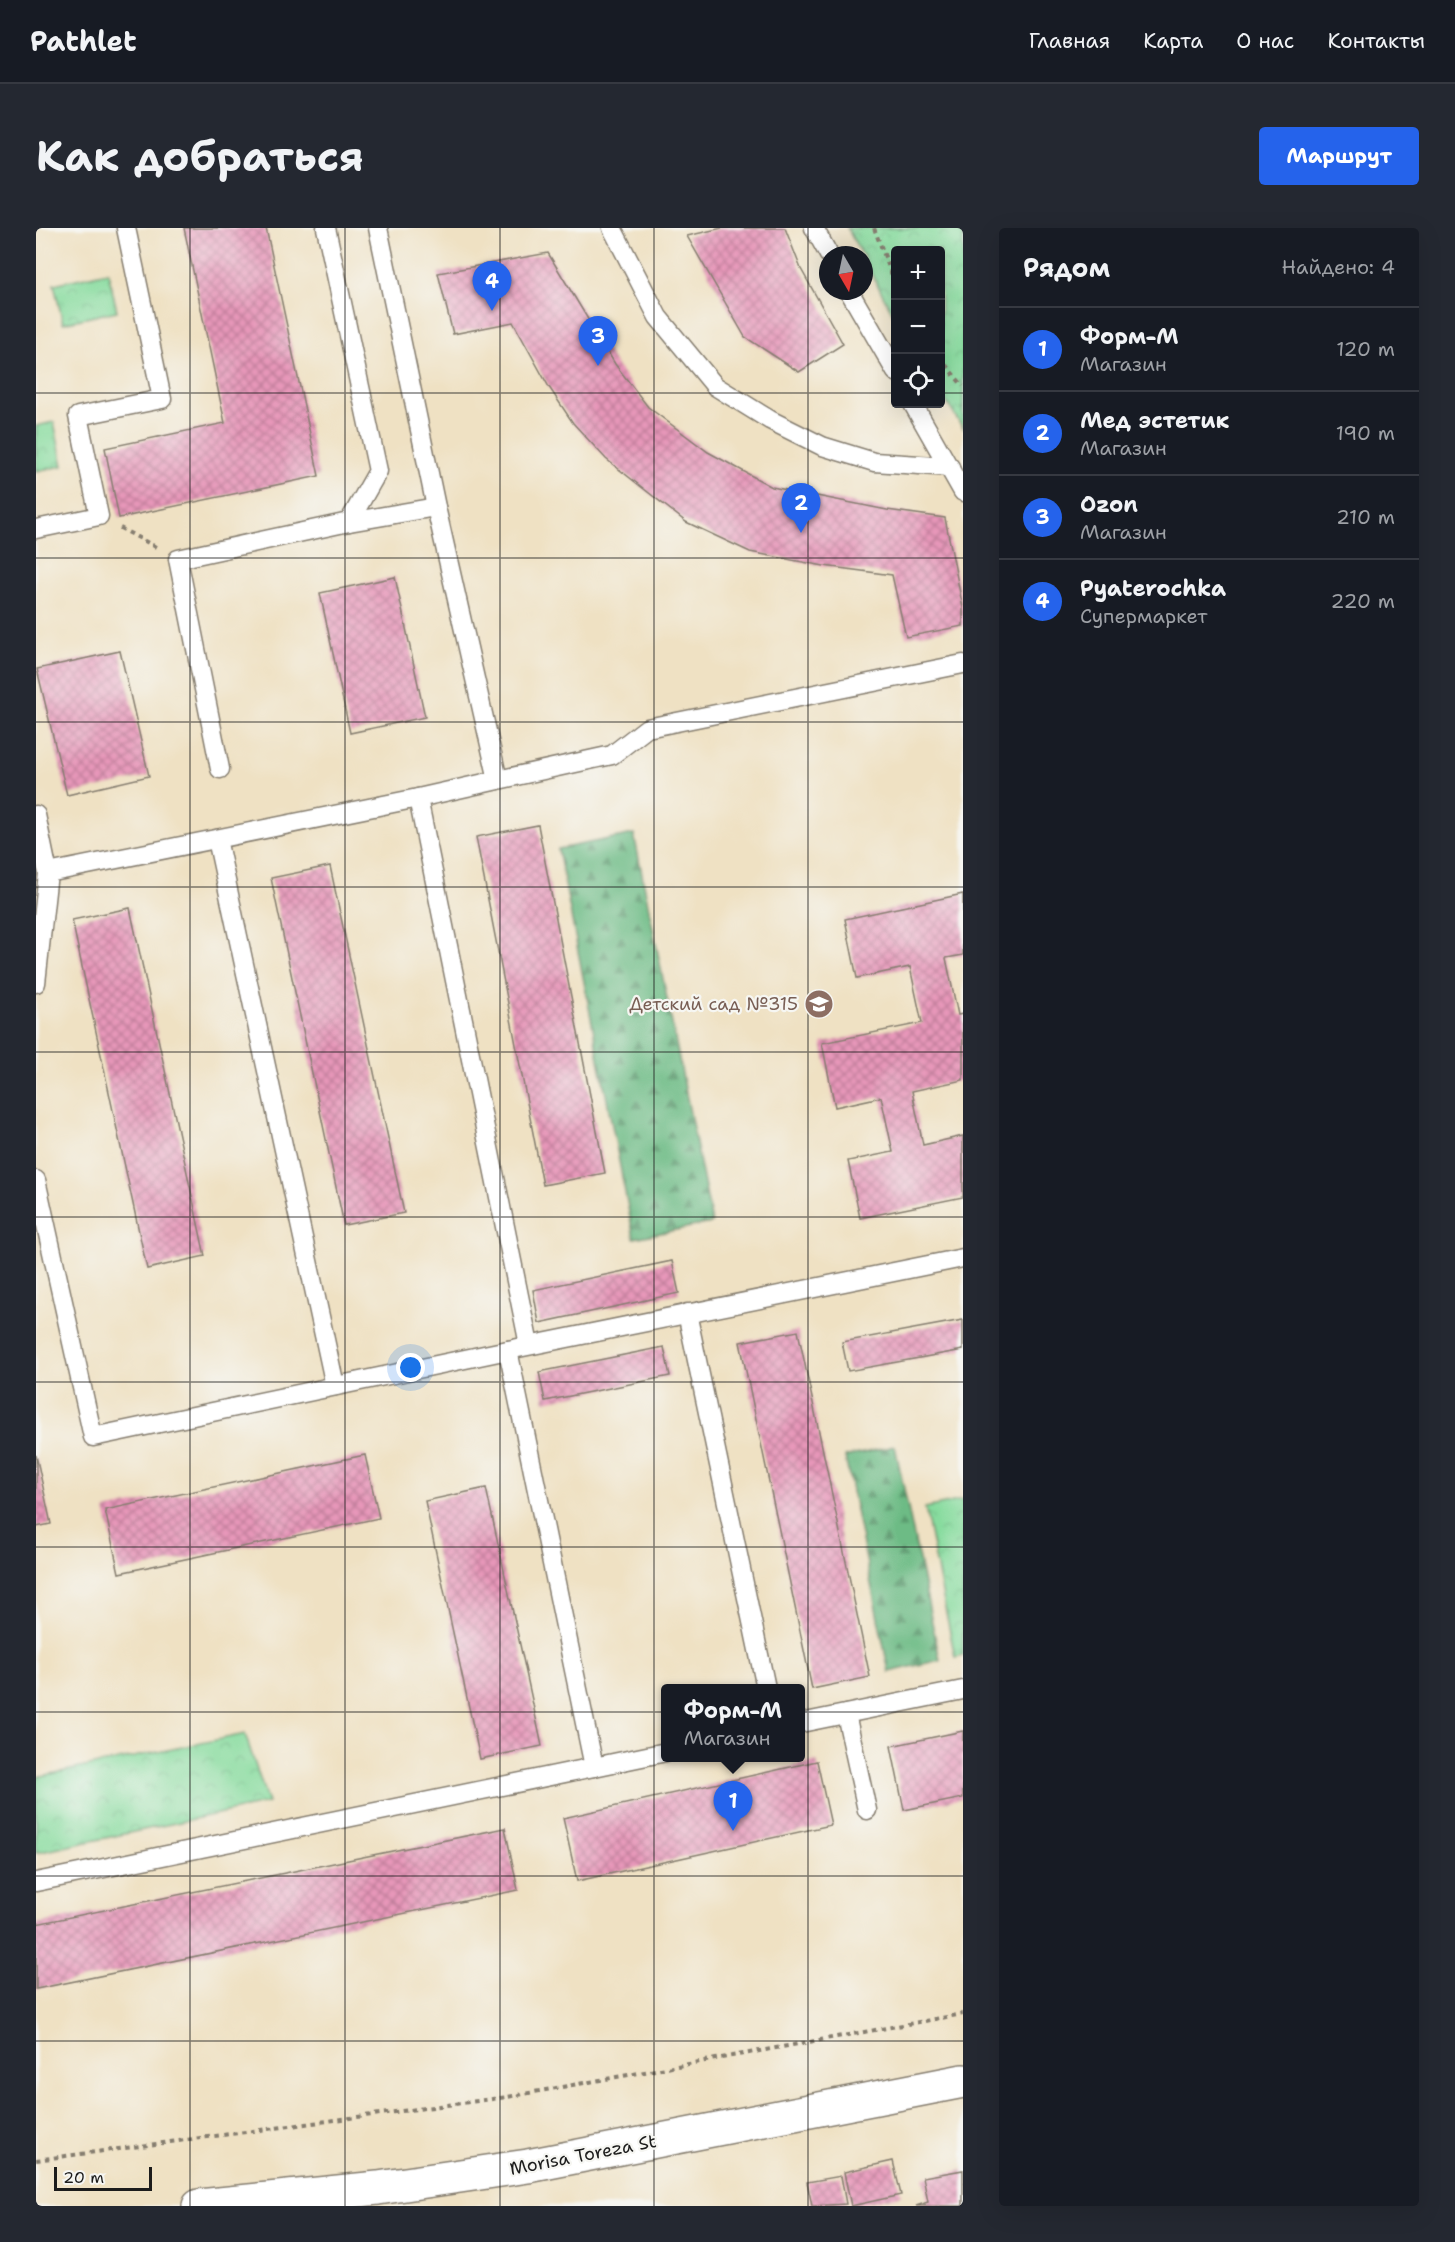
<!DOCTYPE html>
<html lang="ru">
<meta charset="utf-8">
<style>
body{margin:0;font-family:"Shantell Sans",sans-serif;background:#242831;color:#f1f3f6}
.controls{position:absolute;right:18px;top:18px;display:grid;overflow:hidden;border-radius:6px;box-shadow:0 6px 24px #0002}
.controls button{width:54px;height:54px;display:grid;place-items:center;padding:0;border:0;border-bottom:2px solid #363941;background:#171b24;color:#f1f3f6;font:30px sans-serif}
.compass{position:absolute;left:783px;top:18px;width:54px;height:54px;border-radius:50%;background:#171b24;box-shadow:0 6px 24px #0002;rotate:171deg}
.scale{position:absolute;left:18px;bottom:15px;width:98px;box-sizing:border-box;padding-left:6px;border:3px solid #1c1c1c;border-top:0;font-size:16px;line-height:21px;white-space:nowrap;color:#1c1c1c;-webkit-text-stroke:4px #f6f6f2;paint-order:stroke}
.you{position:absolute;left:375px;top:1140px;width:21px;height:21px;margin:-15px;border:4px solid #fff;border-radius:50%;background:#1a73e8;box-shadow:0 0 0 9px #1a73e833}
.badge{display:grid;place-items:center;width:39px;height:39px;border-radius:50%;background:#2563eb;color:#fff;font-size:20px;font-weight:700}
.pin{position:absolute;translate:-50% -50px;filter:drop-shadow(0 2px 3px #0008)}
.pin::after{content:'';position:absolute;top:32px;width:21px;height:18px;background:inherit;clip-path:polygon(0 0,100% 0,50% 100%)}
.popup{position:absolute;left:625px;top:1456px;width:144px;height:78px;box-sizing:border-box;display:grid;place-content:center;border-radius:6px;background:#171b24;filter:drop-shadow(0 2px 4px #0005);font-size:20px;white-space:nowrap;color:#9ea1a6}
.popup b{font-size:22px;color:#f1f3f6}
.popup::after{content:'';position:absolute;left:50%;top:100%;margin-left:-12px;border:12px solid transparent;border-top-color:#171b24}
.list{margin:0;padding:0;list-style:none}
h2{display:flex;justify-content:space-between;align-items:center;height:78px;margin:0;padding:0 24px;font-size:26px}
h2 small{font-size:20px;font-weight:400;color:#9ea1a6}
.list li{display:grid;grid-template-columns:39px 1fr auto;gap:18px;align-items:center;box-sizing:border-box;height:84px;padding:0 24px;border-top:2px solid #363941}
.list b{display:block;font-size:22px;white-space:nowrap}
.list p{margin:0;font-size:20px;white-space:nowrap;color:#9ea1a6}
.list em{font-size:20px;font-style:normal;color:#9ea1a6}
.icon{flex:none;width:33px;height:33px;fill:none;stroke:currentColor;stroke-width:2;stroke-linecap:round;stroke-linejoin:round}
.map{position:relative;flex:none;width:927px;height:1978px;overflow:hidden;border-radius:6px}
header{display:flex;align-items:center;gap:36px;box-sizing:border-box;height:84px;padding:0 30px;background:#171b24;border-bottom:2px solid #363941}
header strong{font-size:28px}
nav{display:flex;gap:33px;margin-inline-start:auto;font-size:21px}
.intro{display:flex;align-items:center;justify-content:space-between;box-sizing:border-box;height:144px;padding:0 36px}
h1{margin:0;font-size:42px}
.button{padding:15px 27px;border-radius:6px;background:#2563eb;color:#fff;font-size:21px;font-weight:700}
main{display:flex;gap:36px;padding:0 36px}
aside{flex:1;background:#171b24;border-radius:6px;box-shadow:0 6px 24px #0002}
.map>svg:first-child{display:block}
.forest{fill:url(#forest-firs);stroke:#446c50;stroke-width:1.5}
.park{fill:url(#park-crowns);stroke:#527c5d;stroke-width:1.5}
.building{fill:url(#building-cross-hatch)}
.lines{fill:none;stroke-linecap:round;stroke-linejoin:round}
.service-casing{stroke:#867e70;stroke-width:21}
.secondary-casing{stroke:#867e70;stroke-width:36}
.path{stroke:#867e70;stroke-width:4;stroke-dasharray:4.5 4.5;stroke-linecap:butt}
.service{stroke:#fff;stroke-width:18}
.secondary{stroke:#fff;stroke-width:33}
.grid{fill:none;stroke:#1c1c1c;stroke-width:1.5;stroke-opacity:0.55}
.labels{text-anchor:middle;stroke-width:4.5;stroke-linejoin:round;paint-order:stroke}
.education-label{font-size:18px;fill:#785e54;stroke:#f6f6f2;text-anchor:end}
.street-label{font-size:18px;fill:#1c1c1c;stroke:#f6f6f2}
</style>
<header>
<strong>Pathlet</strong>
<nav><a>Главная</a><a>Карта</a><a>О нас</a><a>Контакты</a></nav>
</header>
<div class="intro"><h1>Как добраться</h1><a class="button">Маршрут</a></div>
<main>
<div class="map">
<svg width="927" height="1978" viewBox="0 0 927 1978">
<defs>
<pattern id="forest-firs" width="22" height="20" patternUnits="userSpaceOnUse" patternTransform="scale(1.5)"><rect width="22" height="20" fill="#6dbb85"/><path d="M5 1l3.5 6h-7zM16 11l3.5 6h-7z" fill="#59976c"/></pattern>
<pattern id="park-crowns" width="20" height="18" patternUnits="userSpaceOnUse" patternTransform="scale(1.5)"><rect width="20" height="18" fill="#87db9e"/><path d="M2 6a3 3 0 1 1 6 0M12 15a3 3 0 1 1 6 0" fill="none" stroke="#74bb88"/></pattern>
<pattern id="building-cross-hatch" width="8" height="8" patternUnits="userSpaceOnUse" patternTransform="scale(1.5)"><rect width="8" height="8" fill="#e797b9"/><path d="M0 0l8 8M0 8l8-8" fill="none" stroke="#ba7a96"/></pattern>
</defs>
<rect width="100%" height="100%" fill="#f6f6f2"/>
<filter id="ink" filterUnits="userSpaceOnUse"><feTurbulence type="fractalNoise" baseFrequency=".0167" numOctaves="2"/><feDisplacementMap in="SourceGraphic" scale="12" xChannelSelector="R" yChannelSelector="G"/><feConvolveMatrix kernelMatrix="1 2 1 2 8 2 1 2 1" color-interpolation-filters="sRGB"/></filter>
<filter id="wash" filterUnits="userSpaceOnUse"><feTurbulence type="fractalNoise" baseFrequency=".008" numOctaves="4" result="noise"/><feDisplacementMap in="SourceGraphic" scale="24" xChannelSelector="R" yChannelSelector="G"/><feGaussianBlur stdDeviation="1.35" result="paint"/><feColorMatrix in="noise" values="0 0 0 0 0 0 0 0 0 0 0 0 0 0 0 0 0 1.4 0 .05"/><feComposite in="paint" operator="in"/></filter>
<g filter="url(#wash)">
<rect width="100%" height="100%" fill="#efe1c3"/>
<g class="forest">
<polygon points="598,606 676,995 598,1010 522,621"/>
<polygon points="859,1218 904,1432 853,1444 809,1229"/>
</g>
<g class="park">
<polygon points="811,0 927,0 927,200 905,166 904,22 860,22 859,90 828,31 828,27 826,27"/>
<polygon points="72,44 81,83 27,95 18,56"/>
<polygon points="18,194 27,238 0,243 0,198"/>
<polygon points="927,1272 927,1427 919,1429 889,1280"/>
<polygon points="209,1506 232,1575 0,1625 0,1549"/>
</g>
<g id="blocks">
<g class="building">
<polygon points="148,0 230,0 283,248 83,290 69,220 189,195"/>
<polygon points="686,0 749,0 765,41 807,116 763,144 709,109 651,8"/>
<polygon points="512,25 579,136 612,179 672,224 736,259 851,282 909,290 927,380 927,398 870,409 856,347 788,338 714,324 650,294 570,231 537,195 513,159 477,94 417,106 402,45"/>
<polygon points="359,349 389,489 314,505 284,365"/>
<polygon points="84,423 113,548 31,567 1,441"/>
<polygon points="502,597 569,945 507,957 440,609"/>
<polygon points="294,638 368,985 308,997 235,650"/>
<polygon points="927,666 927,727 910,730 922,787 927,786 927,852 876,863 887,917 927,908 927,969 824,990 812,933 857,924 845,869 799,879 786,815 886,795 874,739 821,750 809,691"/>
<polygon points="94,680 169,1028 111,1041 36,692"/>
<polygon points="636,1033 643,1065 503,1095 497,1062"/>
<polygon points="927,1092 927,1122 812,1143 806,1114"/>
<polygon points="762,1103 834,1449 776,1461 704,1114"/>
<polygon points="628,1119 634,1148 509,1173 503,1144"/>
<polygon points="0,1227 15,1296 0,1299"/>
<polygon points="329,1227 343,1290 83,1345 69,1282"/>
<polygon points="450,1260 506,1518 444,1531 389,1273"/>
<polygon points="927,1503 927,1570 868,1582 855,1518"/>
<polygon points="781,1533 795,1597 541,1653 527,1590"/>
<polygon points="469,1600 482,1662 0,1761 0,1696"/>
<polygon points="857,1933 865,1967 815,1978 808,1944"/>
<polygon points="927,1942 927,1978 880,1978 892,1974 887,1949"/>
<polygon points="805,1948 810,1976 776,1978 771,1954"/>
</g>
</g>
</g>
<g filter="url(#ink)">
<use href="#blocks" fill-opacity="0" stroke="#867e70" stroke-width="1.5"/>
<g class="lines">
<g class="service-casing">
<g id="service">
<polyline points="290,0 342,243 313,294 400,279"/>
<polyline points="342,0 400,279 462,552 382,570 493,1117"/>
<polyline points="576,0 622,89 679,158 734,192 786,218 838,234 914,239"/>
<polyline points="778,0 793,27"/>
<polyline points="813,63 860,144"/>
<polyline points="877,176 927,264"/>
<polyline points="0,301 63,288 42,188 126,171 90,0"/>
<polyline points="184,541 142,331 313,294"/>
<polyline points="462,552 576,527 611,500 927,436"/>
<polyline points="0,587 12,645"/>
<polyline points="181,611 299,1158"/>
<polyline points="0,755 12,645 382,570"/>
<polyline points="0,952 57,1209 472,1122"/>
<polyline points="651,1085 730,1460"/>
<polyline points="810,1486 831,1582"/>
<polyline points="765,1495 927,1462"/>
<polyline points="630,1524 558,1539 472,1122 927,1030"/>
<polyline points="0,1654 558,1539"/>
</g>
</g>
<g class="secondary-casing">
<polyline id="secondary" points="163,1978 342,1960 492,1938 927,1853"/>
</g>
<g class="path">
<polyline points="838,0 860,58"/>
<polyline points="904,130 927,158"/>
<polyline points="84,300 120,319"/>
<polyline points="0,1932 471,1869 927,1786"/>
</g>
<use href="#service" class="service"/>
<use href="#secondary" class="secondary"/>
</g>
</g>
<path class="grid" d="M154,0V1978M309,0V1978M464,0V1978M618,0V1978M772,0V1978M0,165H860M904,165H927M0,330H927M0,494H927M0,659H927M0,824H927M0,989H927M0,1154H927M0,1319H927M0,1484H927M0,1648H927M0,1813H927"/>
<defs>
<g id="school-disc" transform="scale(1.5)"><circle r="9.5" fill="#8d6e63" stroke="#f6f6f2"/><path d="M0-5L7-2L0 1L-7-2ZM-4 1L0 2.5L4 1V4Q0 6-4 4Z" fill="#fff"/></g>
</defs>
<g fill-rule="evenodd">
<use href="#school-disc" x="783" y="776"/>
</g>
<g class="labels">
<g class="education-label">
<text x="762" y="782">Детский сад №315</text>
</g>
<g class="street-label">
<text transform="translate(547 1927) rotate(-11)" y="6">Morisa Toreza St</text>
</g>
</g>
</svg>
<div class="controls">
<button>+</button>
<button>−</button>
<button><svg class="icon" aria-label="locate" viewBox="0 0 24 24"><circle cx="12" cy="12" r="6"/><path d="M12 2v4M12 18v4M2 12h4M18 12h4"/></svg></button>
</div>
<svg class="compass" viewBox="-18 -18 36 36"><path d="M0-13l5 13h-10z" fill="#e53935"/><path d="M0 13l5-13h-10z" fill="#9ea1a6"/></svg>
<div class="scale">20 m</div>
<div class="you"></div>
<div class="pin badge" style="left:697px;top:1603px">1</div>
<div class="popup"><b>Форм-М</b>Магазин</div>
<div class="pin badge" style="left:765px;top:305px">2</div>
<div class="pin badge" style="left:562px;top:138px">3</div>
<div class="pin badge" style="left:456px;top:83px">4</div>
</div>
<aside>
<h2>Рядом<small>Найдено: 4</small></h2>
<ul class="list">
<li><span class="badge">1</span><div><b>Форм-М</b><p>Магазин</p></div><em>120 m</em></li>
<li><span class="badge">2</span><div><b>Мед эстетик</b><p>Магазин</p></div><em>190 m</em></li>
<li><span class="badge">3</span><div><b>Ozon</b><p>Магазин</p></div><em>210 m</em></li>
<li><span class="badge">4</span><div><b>Pyaterochka</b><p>Супермаркет</p></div><em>220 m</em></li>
</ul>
</aside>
</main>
